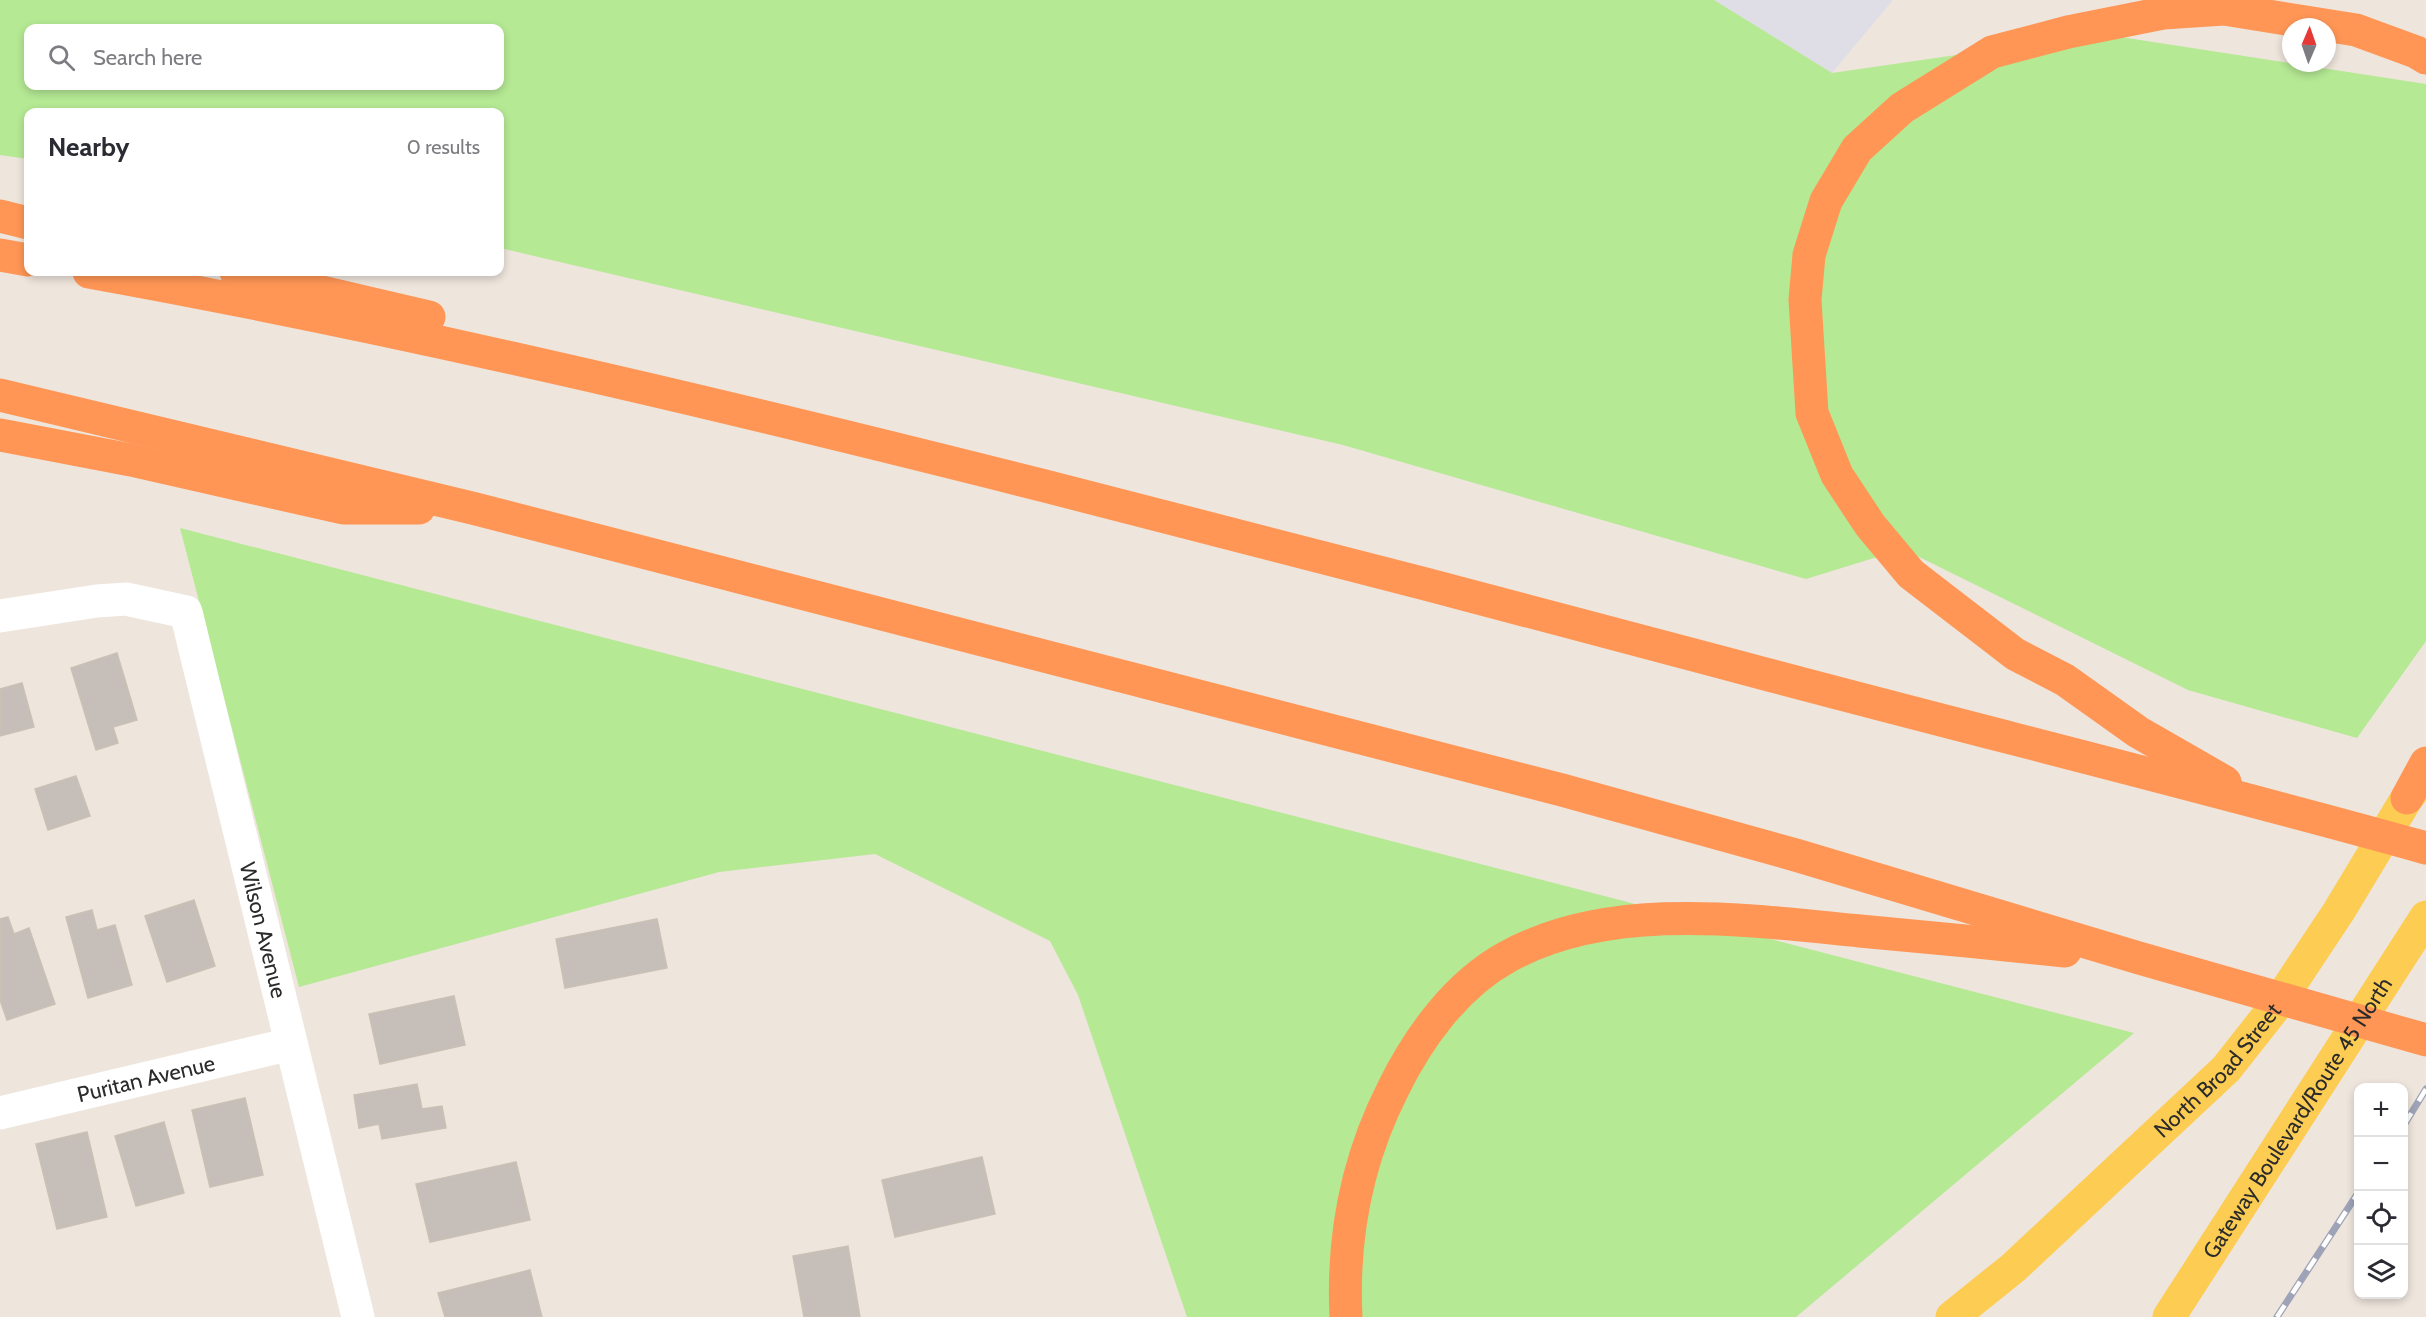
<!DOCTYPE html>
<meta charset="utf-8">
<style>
body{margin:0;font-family:Cabin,sans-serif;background:#f2f2f3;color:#2b2b33}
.controls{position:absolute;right:18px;bottom:18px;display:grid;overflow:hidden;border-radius:12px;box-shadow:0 3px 9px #0003}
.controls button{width:54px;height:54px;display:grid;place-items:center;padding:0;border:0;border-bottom:2px solid #e1e1e2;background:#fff;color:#2b2b33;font:30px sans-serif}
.compass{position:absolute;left:2282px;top:18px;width:54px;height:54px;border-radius:50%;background:#fff;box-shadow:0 3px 9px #0003;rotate:2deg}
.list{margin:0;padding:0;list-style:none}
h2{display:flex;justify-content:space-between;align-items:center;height:78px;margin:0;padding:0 24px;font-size:26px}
h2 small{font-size:20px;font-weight:400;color:#7c7c81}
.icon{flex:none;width:33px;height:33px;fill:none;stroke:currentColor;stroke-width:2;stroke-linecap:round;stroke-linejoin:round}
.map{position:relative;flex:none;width:2426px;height:1317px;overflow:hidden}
.search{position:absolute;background:#fff;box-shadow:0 3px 9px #0003;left:24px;top:24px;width:480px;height:66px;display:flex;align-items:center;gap:15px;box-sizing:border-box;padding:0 21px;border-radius:12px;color:#7c7c81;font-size:22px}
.panel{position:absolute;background:#fff;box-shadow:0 3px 9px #0003;left:24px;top:108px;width:480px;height:168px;border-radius:12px}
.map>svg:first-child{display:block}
.industrial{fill:#dfdde6}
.green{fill:#b5e994;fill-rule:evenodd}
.building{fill:#c6bfb9;stroke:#cac1b5;stroke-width:1.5}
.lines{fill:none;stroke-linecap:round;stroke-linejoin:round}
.minor{stroke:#fff;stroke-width:33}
.primary{stroke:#fccc53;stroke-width:33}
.motorway{stroke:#ff9656;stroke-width:33}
.rail-casing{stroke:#9ea3b7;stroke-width:7}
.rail{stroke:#fff;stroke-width:4.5;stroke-dasharray:14;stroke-linecap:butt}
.labels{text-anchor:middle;stroke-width:6;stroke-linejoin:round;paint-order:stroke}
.street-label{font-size:22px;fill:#2b2b2b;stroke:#fff}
</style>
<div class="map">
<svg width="2426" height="1317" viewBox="0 0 2426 1317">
<rect width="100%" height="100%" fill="#eee5dc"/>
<polygon class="industrial" points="1714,0 1893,0 1832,73"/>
<g class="green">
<path d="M0,0H1714L1832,73L2101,34L2426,84V641L2357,738L2188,690L1903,549L1806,579L1343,445L500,248V112H28V159L0,155ZM28,28H500V86H28Z"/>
<polygon points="180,528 2134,1033 1796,1317 1187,1317 1078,995 1050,941 875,854 719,872 299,987"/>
</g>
<g class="building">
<polygon points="117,653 137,720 113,727 118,743 96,750 71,668"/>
<polygon points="22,683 34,727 0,736 0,689"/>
<polygon points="76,776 90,816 48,830 35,789"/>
<polygon points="194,900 215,966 167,982 145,916"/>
<polygon points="92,910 97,930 115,925 132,985 88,998 66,917"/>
<polygon points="8,917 14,934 29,928 55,1004 7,1020 0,1000 0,919"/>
<polygon points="657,919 667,968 565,988 556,939"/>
<polygon points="454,996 465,1045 380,1064 369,1014"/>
<polygon points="417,1084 422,1109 442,1106 446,1128 382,1139 379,1124 359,1128 354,1095"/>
<polygon points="245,1098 263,1175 210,1187 192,1110"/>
<polygon points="164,1122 184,1193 136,1206 115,1136"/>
<polygon points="87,1132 107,1217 57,1229 36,1144"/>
<polygon points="982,1157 995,1214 895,1237 882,1180"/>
<polygon points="516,1162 530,1220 430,1242 416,1184"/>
<polygon points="848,1246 860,1317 804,1317 793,1256"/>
<polygon points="530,1270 542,1317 445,1317 438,1293"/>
</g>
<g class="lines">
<g class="minor">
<path id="s1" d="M0,616L97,601L126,599L186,612L358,1317"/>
<path id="s2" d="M0,1113L291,1044"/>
</g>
<g class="primary">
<path id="s3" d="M1952,1317L2013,1268L2226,1069L2278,1003L2339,911L2407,798L2424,776"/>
<path id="s4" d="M2169,1317L2426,917"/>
</g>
<g class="motorway">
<polyline points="0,216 28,223"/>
<polyline points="0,255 28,260"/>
<path d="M89,272C410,330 728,406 1045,486C1272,544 1498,602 1724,663C1958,726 2193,783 2426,848"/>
<polyline points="236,272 429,317"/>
<polyline points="0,395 472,508 1562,790 1799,856 2139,958 2426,1040"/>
<polyline points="0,435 131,460 343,508 419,508"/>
<polyline points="2225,782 2138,732 2065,680 2015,654 1911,574 1870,525 1837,475 1812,413 1805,300 1809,255 1826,201 1857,149 1902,108 1992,52 2068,32 2163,13 2224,9 2356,30 2416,52 2426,58"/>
<polyline points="2407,798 2426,763"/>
<path d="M1346,1317C1342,1237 1357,1160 1393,1089C1418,1038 1456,985 1507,957C1610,900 1747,920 1860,931C1928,937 1997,944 2065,951"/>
</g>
<g class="rail-casing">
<g id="rail">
<polyline points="2404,1125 2426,1089"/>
<polyline points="2277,1317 2358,1193"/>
</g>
</g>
<use href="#rail" class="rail"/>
</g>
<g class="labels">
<g class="street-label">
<text dy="8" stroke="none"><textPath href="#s1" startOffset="516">Wilson Avenue</textPath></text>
<text dy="8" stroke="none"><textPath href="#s3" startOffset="363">North Broad Street</textPath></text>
<text dy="8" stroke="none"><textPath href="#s2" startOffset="150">Puritan Avenue</textPath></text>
<text dy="8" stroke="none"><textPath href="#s4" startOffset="237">Gateway Boulevard/Route 45 North</textPath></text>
</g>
</g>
</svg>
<div class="controls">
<button>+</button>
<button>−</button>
<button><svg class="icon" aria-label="locate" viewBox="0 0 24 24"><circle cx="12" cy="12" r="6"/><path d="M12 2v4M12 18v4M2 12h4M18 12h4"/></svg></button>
<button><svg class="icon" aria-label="layers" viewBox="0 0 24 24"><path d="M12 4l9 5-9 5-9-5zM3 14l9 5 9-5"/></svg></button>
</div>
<svg class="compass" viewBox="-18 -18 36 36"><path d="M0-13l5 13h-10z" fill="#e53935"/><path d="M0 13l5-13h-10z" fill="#7c7c81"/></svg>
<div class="search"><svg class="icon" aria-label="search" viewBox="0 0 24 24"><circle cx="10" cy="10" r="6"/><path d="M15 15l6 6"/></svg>Search here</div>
<section class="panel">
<h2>Nearby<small>0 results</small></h2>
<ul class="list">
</ul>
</section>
</div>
